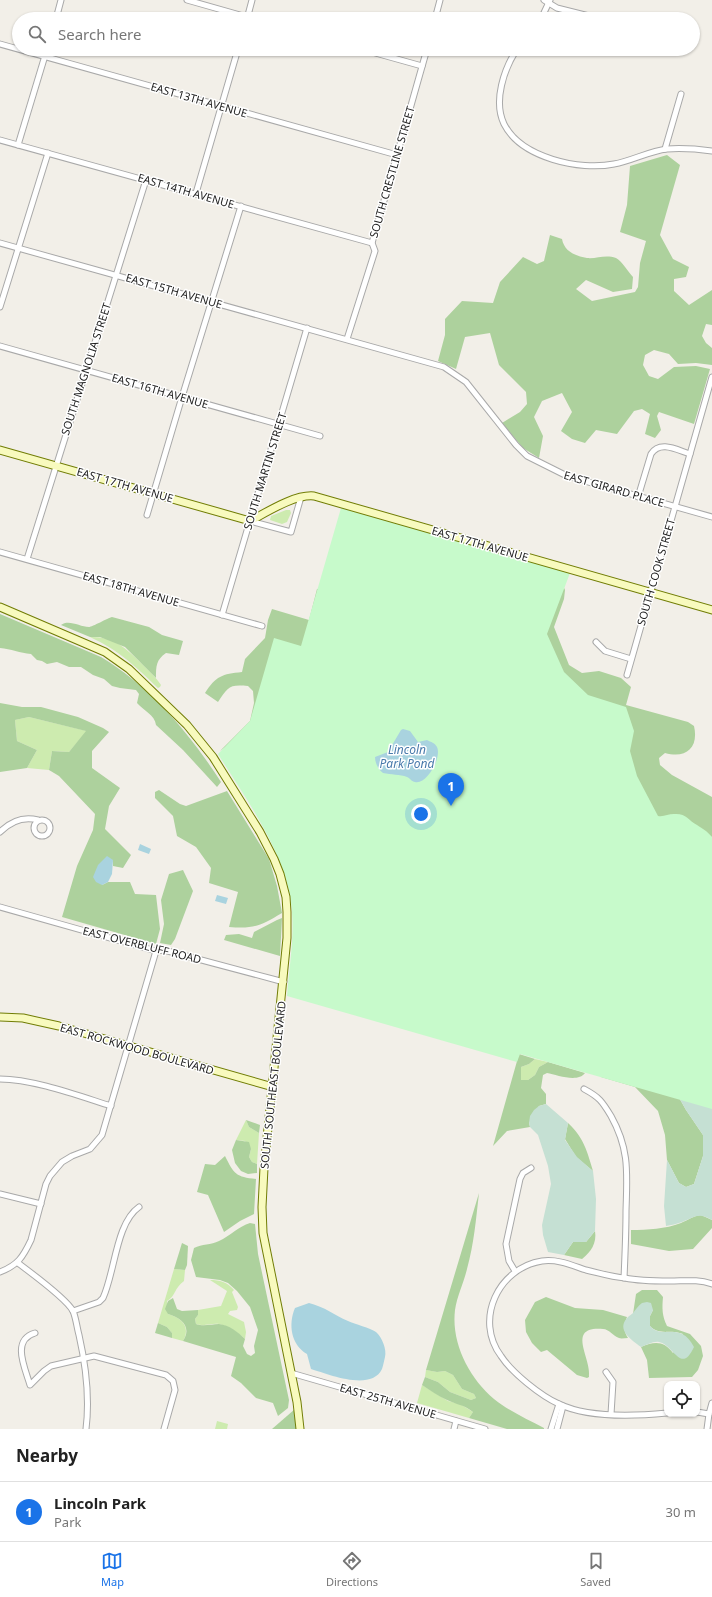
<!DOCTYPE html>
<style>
body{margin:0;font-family:"Noto Sans",sans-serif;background:#f6f6f6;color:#222}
.controls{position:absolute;right:12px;bottom:12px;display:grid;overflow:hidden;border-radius:8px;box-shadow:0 1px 3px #0004}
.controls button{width:36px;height:36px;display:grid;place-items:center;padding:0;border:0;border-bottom:1px solid #e0e0e0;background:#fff;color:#222;font:20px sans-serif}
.you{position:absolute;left:421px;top:814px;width:14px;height:14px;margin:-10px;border:3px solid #fff;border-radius:50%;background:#1a73e8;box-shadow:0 0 0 6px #1a73e833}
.badge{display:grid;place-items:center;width:26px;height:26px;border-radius:50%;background:#1a73e8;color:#fff;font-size:13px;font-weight:700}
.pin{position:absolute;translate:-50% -33px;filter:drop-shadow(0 1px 2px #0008)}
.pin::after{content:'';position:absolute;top:21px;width:14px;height:12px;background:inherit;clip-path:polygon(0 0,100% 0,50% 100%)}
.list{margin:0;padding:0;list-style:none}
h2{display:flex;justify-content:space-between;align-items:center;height:52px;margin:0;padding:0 16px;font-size:17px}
h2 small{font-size:13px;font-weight:400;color:#767676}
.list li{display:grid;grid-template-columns:26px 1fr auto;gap:12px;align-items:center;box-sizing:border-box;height:60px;padding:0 16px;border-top:1px solid #e0e0e0}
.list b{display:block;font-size:15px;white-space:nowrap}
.list p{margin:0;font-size:13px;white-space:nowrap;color:#767676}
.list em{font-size:13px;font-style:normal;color:#767676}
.icon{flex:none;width:22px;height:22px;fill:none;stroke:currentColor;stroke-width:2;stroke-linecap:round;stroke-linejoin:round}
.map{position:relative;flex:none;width:712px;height:1429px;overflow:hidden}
.search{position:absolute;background:#fff;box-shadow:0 1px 3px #0004;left:12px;right:12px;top:12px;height:44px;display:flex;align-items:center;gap:10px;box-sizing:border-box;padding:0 14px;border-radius:22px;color:#767676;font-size:15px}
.sheet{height:112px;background:#fff}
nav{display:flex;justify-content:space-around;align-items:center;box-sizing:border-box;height:56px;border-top:1px solid #e0e0e0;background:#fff;font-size:11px;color:#767676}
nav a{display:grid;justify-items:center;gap:2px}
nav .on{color:#1a73e8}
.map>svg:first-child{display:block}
.grass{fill:#cdebaf}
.forest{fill:#add19d}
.wetland{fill:#c5e0d3}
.park{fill:#c7facb}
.water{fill:#a9d3df}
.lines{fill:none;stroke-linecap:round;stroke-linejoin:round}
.street-casing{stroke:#a9a9a9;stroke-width:7}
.secondary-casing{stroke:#717d05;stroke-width:9}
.street{stroke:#fff;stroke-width:5}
.secondary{stroke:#f8fabe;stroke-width:7}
.labels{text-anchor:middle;stroke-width:3;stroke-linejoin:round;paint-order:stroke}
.street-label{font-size:11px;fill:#222;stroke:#fff}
.water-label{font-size:12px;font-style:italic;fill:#497aab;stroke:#fff}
</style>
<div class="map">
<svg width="712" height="1429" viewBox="0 0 712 1429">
<rect width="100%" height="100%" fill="#f2efe8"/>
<g class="grass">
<polygon points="286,510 290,510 291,513 287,522 282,524 270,520 271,516"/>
<path d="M90,637C113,636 126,648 141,663C148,670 155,676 161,685L160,687L158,688C135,666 120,651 90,637Z"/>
<polygon points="29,717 87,731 69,752 52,751 49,770 27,768 37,750 17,741 15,720"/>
<polygon points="535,1059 548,1062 539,1067 535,1075 528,1080 521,1080 521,1067 529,1064"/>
<polygon points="246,1120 249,1127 259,1133 257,1164 252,1162 249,1157 251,1149 245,1141 236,1140"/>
<path d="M174,1269L185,1270L184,1281C174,1288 176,1296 167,1301L168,1314C182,1318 191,1327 183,1341L172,1338V1333L167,1327L158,1323Z"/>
<path d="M210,1280C220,1280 227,1282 234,1290L232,1292L238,1307L237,1310L230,1311L228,1314L244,1322L246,1332L245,1339C238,1332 228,1326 219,1324C211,1323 204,1327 196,1324L195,1319L198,1315V1310L221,1306L227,1291Z"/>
<polygon points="426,1370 437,1372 445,1371 453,1375 462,1389 474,1394 476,1398 471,1400 450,1392 438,1382 425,1377"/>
<polygon points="422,1385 448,1401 460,1404 473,1412 469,1418 417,1403"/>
<polygon points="217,1421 228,1424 227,1429 215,1429"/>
</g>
<g class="forest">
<path d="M667,155L680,165L660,235L673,259L689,267L686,277L674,279V291L689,305L712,290V325L706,324L702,336L706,343L712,348V365L696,363L678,364L669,354L654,350L645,355L643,365L649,376L658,379L674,367L696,366L710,369L694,424L659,412L657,416L661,430L655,438L645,434L650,414L642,409L634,411L617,434L596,430L585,443L572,439L561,431L572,412L562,393L542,401L534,417L543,436L539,458L523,448L502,423L520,412L527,404L526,392L499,365L490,333L465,337L456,369L438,361L445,335V319L462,301L493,303L500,282L523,257L537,264L544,261L550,235L562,239C564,251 575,256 587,258C597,259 605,254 616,258C622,261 628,272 633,277L632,289L613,292L586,280L576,289L592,301L635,292L638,287L640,263L646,241L620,232L627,205L630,166Z"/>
<path d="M558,573L565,590L564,599L554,627L569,665L582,673L599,671L621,678L631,687L626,705L688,722L694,726C699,748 686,759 665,753L659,758L660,765L672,775L712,797V837L282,707L220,751L250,721L254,703L253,691L248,686C229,684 228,687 218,702L205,693C216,676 222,674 242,672L245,659L265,638L268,620L272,609L309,620L317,589Z"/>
<path d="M0,614L101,657C151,687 190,734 221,782L217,787L183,750L156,725C155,715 143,710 137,703L139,694L136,690L120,688L112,686L104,679L93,675L81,667H69L57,662L47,664L42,661L37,660L31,654C20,653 11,649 0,648Z"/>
<path d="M112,617L149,627L162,635L183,641L179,655L166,653C156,660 156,666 156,678L125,647L100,637H90L61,625C69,619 80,627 89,627C92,627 108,618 112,617Z"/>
<polygon points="0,703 22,707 41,707 78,717 103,728 109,732 92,751 92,768 120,788 109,806 105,829 131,855 123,868 113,866 113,860 102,885 108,882 130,882 135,894 156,895 160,929 156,944 62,917 77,866 93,830 95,814 59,776 49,770 52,751 69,752 86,731 29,717 15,720 17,741 37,750 27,768 0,772"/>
<path d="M159,790L180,804L186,806L227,791L269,859L277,886L282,913C260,926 254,929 229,927L238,892L209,883L211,868L196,847L177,836L173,816L155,798V792Z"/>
<polygon points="183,870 193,891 175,939 171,945 160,943 164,924 161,900 169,874"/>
<polygon points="282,918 280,956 224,940 226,935 239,934 252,938 254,932 277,920"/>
<polygon points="611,1047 673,1087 686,1110 703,1135 703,1156 694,1184 686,1187 679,1183 667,1160 665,1135 658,1111 635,1087 601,1077"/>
<path d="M519,1054L535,1059L529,1064L521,1067V1080H528L535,1075L539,1067L548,1062L585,1073C578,1083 557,1075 547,1073L543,1075L541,1088L546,1094V1104L539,1106L529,1123L530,1127L507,1131L493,1146Z"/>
<polygon points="246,1120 260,1125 259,1133 249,1127"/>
<path d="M568,1123C584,1138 587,1151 593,1171L576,1157L565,1139Z"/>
<polygon points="236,1140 249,1142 251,1149 249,1157 252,1162 257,1164 257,1173 248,1174 241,1171 235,1163 232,1150"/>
<path d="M225,1156C234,1174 236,1177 256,1179L254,1214L240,1221L224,1232L208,1195L197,1192L205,1164L215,1165Z"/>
<path d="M479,1193C476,1219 474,1244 467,1269C464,1282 457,1296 455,1310C451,1343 469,1378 494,1399C509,1411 527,1419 544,1428V1429H507L469,1418L473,1412C463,1404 457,1405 447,1400C438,1396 430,1390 422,1385L425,1377L438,1382L450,1392L471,1400L476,1398L474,1394L462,1389L453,1375L445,1371L437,1372L426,1370Z"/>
<path d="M701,1215L712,1220V1228L693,1249L669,1251L631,1244V1230C648,1230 665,1229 681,1223C688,1220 693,1216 701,1215Z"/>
<path d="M250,1223L255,1224L258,1254L289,1400L288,1408L278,1416L273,1403L256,1398L241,1383L231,1376L236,1357L183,1341C192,1327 182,1318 168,1314L165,1309L168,1301L173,1298L177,1309L182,1311L198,1310V1315L195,1319L196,1324C204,1327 211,1324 219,1324C229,1325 238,1332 245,1339L243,1346L247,1354L251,1356L255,1353L254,1346L258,1330L250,1307L237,1291L228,1283L220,1280L196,1277L191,1260L194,1248C202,1244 211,1245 219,1241C230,1236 239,1226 250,1223Z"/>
<path d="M595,1231C597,1243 591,1252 582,1259L564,1255L573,1242H586Z"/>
<polygon points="182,1243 188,1246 187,1265 185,1270 174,1269"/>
<path d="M642,1290H657L663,1297C662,1308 662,1316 667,1326L690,1334L701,1346L703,1356L698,1370L692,1377L649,1378L647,1360L641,1347C655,1341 664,1341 673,1353L683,1334C672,1329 659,1336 650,1326V1316L653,1310L633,1314L636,1294Z"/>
<path d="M546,1297L575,1308L603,1310L627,1317C624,1325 623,1330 628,1338C625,1338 621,1339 619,1338C613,1336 609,1329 603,1329C565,1326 592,1358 589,1377L587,1378L577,1375L547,1350L541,1352L532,1343L526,1332L525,1320L535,1302Z"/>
<polygon points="158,1323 167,1327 172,1333 172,1338 155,1333"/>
<polygon points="295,1409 296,1429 272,1429"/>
</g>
<g class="wetland">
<path d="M673,1087L712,1090V1220C698,1212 695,1217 682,1222C677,1224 671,1225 666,1226L664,1206L667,1160L679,1183L686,1187L694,1184L703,1156V1135L686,1110Z"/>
<polygon points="546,1104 568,1123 565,1140 577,1157 593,1171 596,1199 595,1231 586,1242 573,1242 564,1255 548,1252 543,1235 542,1225 551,1184 548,1166 538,1135 530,1127 529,1123 530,1116 534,1110 539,1106"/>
<path d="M647,1302L651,1303L653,1310L650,1316V1326C663,1341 680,1320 694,1347C681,1375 674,1345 659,1342C653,1341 647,1345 641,1347C632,1340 615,1330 628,1317C630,1315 632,1314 633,1313C636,1309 638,1306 642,1303Z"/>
</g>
<path class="park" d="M341,508L570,573L547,634L564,672L588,695L626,707L634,731L630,751L637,776L658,816C664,817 668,814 674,814C686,813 688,820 697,825C703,829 707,831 712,837V1109L520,1054L517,1062L287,996C289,969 294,941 292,913C290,859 246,799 218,754L250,721L274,638L301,646Z"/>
<g class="water">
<path d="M403,729L410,731L418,742L427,740C431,742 435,743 437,747C442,757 427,785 415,782C412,782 410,778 407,777C400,774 391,775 383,773C378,769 375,763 375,757L388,752L401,730Z"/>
<polygon points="140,844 151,849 149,854 138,850"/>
<polygon points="107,856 113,860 112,874 108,882 102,885 96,882 93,877 98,865"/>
<polygon points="217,895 228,898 226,904 215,901"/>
<path d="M309,1303C325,1307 334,1315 348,1321C355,1324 370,1328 376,1332C382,1337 387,1350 385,1357C384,1361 383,1366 382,1369C371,1392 328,1374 311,1369L307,1354C291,1345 288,1324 295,1308Z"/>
</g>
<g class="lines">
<g class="street-casing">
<g id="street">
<polyline points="187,0 254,19"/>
<polyline points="544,0 557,8 601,19"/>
<polyline points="56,19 61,0"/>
<polyline points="247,19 252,0"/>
<polyline points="435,19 440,0"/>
<polyline points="541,19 550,0"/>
<polyline points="0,44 397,155"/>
<polyline points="361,49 422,66"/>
<path d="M517,49C504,69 493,101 504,124C521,158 580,171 614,164C632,161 649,151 667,149C682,148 697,149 712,151"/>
<polyline points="0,140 372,243"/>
<polyline points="18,145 47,49"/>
<polyline points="665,149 681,94"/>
<polyline points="196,193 238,49"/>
<polyline points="0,243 444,367 466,382 516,445 527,456 567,476 712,517"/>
<polyline points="0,307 48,153"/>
<polyline points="347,339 375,251 372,243 427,49"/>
<polyline points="0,346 320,436"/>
<path d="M638,497L651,454C660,440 677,450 690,454"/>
<polyline points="147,515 182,397 241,206"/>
<polyline points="250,521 291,532 301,497"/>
<polyline points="0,552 262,626"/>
<polyline points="27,559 146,180"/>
<polyline points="222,615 307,328"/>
<polyline points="596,642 605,651 631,659"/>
<polyline points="627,675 712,377"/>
<circle cx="42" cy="828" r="8"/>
<path d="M0,832C11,821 23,816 38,820"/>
<polyline points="0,907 156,951 164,950 284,982"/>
<path d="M0,1079C33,1079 79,1096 111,1106"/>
<path d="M584,1089C599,1097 602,1101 611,1116C630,1150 627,1174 626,1211C626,1234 625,1256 624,1278"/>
<polyline points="0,1194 41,1204"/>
<path d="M18,1263C31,1273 66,1298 73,1311C76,1318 77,1328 79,1335C86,1366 90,1397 86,1429"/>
<polyline points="515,1271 509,1261 506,1244 520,1179 523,1173 531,1168"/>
<path d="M0,1272C18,1265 23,1257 31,1240L46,1184L50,1176L62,1162L72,1156L90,1149L102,1135L156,951"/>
<path d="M73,1311L99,1302L103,1298C115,1272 116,1223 139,1207"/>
<path d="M35,1333C11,1340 25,1368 30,1385L44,1371L51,1366L94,1356L166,1375L173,1381L175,1390L164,1429"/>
<polyline points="606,1372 613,1382 611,1414"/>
<polyline points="291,1373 485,1429"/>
<polyline points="697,1412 709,1414 712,1403"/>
<path d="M667,1413C636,1416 588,1418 559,1404C541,1396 512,1373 501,1356C474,1320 498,1268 542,1261C558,1259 571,1265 586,1270C599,1273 612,1277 625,1278C639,1281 655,1281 670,1281C685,1281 698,1279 712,1284"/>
<polyline points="454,1429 456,1421"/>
<polyline points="551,1429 559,1404"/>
<polyline points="557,1429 563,1406"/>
<polyline points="707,1429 709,1414"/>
</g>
</g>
<g class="secondary-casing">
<g id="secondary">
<path d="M0,450L250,521C267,512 295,494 314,496L712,610"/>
<polyline points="0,607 105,652 129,669 187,725 213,757 260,832 274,859 280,874 286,897 287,912 287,938 264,1168 262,1207 263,1233 297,1402 300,1429"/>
<polyline points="0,1017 23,1018 59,1026 273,1087"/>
</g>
</g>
<use href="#street" class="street"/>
<use href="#secondary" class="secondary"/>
</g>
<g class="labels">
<g class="street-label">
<text transform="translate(199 100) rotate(16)" y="4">EAST 13TH AVENUE</text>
<text transform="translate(392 172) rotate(-74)" y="4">SOUTH CRESTLINE STREET</text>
<text transform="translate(186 191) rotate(16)" y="4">EAST 14TH AVENUE</text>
<text transform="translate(174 291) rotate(16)" y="4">EAST 15TH AVENUE</text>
<text transform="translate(86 369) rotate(-72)" y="4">SOUTH MAGNOLIA STREET</text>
<text transform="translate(160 391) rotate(16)" y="4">EAST 16TH AVENUE</text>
<text transform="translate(265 471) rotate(-73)" y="4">SOUTH MARTIN STREET</text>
<text transform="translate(125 485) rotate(16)" y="4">EAST 17TH AVENUE</text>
<text transform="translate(614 489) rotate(16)" y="4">EAST GIRARD PLACE</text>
<text transform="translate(480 544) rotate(16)" y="4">EAST 17TH AVENUE</text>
<text transform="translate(656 572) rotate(-74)" y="4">SOUTH COOK STREET</text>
<text transform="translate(131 589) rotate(16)" y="4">EAST 18TH AVENUE</text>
<text transform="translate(142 945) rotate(14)" y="4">EAST OVERBLUFF ROAD</text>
<text transform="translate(137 1049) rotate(16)" y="4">EAST ROCKWOOD BOULEVARD</text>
<text transform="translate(273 1085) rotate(-84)" y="4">SOUTH SOUTHEAST BOULEVARD</text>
<text transform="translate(388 1401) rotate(16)" y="4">EAST 25TH AVENUE</text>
</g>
<g class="water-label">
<text x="407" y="754">Lincoln<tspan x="407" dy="14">Park Pond</tspan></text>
</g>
</g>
</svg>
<div class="controls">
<button><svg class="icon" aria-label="locate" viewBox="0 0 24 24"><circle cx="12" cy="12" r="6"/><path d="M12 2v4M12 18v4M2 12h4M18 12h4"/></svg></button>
</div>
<div class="you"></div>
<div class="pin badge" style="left:451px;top:806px">1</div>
<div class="search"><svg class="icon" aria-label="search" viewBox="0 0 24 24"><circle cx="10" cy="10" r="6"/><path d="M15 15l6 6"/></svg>Search here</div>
</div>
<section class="sheet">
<h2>Nearby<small></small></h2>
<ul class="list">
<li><span class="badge">1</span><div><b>Lincoln Park</b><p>Park</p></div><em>30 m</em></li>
</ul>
</section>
<nav>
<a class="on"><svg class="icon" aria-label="map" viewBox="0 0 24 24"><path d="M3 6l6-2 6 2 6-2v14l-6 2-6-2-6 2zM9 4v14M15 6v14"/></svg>Map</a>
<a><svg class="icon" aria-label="directions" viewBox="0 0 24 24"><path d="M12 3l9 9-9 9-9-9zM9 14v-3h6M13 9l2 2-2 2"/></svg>Directions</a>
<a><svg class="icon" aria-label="saved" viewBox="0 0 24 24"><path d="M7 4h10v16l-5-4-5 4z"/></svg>Saved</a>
</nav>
